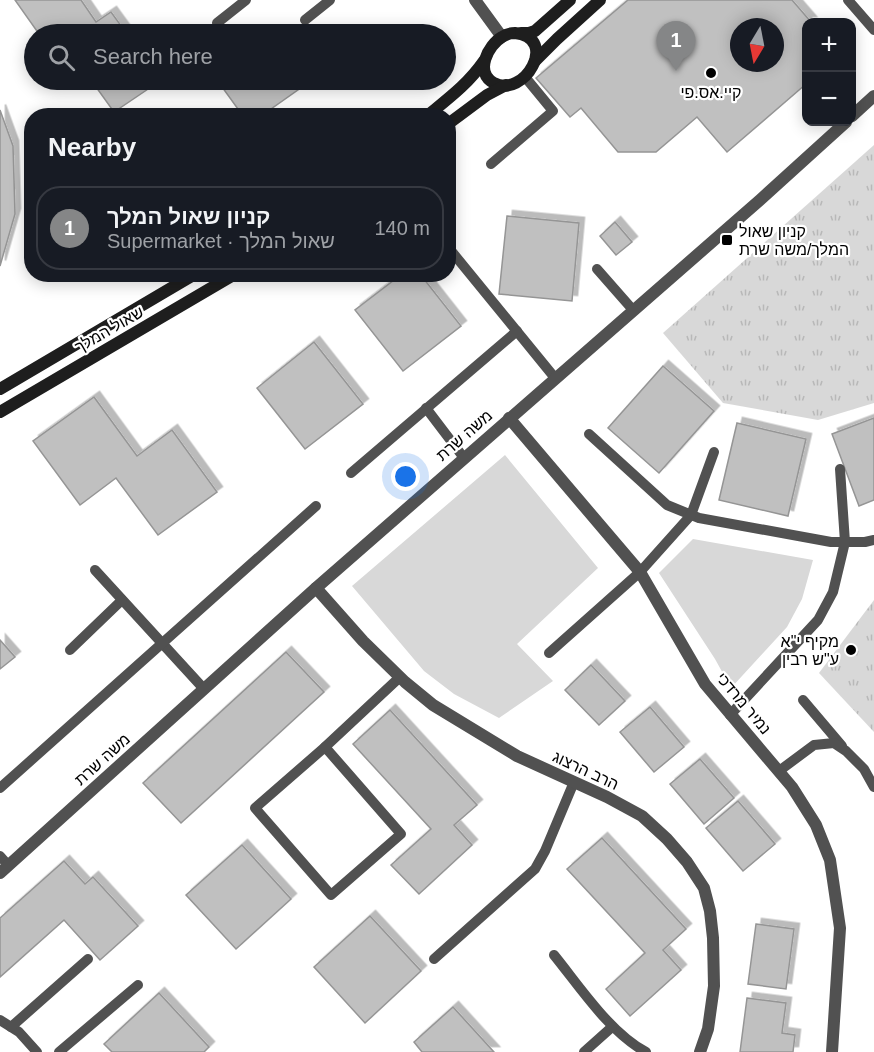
<!DOCTYPE html>
<meta charset="utf-8">
<style>
body{margin:0;font-family:Helvetica,Heebo,sans-serif;background:#20242c;color:#f1f3f6}
.controls{position:absolute;right:18px;top:18px;display:grid;overflow:hidden;border-radius:12px;box-shadow:0 3px 15px #0003}
.controls button{width:54px;height:54px;display:grid;place-items:center;padding:0;border:0;border-bottom:2px solid #363941;background:#171b24;color:#f1f3f6;font:30px sans-serif}
.compass{position:absolute;left:730px;top:18px;width:54px;height:54px;border-radius:50%;background:#171b24;box-shadow:0 3px 15px #0003;rotate:190deg}
.you{position:absolute;left:406px;top:477px;width:21px;height:21px;margin:-15px;border:4px solid #fff;border-radius:50%;background:#1a73e8;box-shadow:0 0 0 9px #1a73e833}
.badge{display:grid;place-items:center;width:39px;height:39px;border-radius:50%;background:#858687;color:#fff;font-size:20px;font-weight:700}
.pin{position:absolute;translate:-50% -50px;filter:drop-shadow(0 2px 3px #0008)}
.pin::after{content:'';position:absolute;top:32px;width:21px;height:18px;background:inherit;clip-path:polygon(0 0,100% 0,50% 100%)}
.list{margin:0;padding:0;list-style:none}
h2{display:flex;justify-content:space-between;align-items:center;height:78px;margin:0;padding:0 24px;font-size:26px}
h2 small{font-size:20px;font-weight:400;color:#9ea1a6}
.list li{display:grid;grid-template-columns:39px 1fr auto;gap:18px;align-items:center;box-sizing:border-box;height:84px;margin:0 12px 12px;padding:0 12px;border:2px solid #363941;border-radius:24px}
.list b{display:block;font-size:22px;white-space:nowrap}
.list p{margin:0;font-size:20px;white-space:nowrap;color:#9ea1a6}
.list em{font-size:20px;font-style:normal;color:#9ea1a6}
.icon{flex:none;width:33px;height:33px;fill:none;stroke:currentColor;stroke-width:2;stroke-linecap:round;stroke-linejoin:round}
.map{position:relative;flex:none;width:874px;height:1052px;overflow:hidden}
.search{position:absolute;background:#171b24;box-shadow:0 3px 15px #0003;left:24px;top:24px;width:432px;height:66px;display:flex;align-items:center;gap:15px;box-sizing:border-box;padding:0 21px;border-radius:33px;color:#9ea1a6;font-size:22px}
.panel{position:absolute;background:#171b24;box-shadow:0 3px 15px #0003;left:24px;top:108px;width:432px;height:174px;border-radius:24px}
.map>svg:first-child{display:block}
.green{fill:#d8d8d8}
.park{fill:url(#park-tufts)}
.building{fill:#c0c0c0;stroke:#959595;stroke-width:1.5;fill-rule:evenodd;filter:url(#shadow)}
.lines{fill:none;stroke-linecap:round;stroke-linejoin:round}
.lane{stroke:#515151;stroke-width:10}
.street{stroke:#515151;stroke-width:12}
.secondary{stroke:#1e1e1e;stroke-width:12}
.poi-dot{fill:#000;stroke:#fff;stroke-width:2}
.labels{text-anchor:middle;stroke-width:4.5;stroke-linejoin:round;paint-order:stroke}
.poi-label{font-size:16px;fill:#000;stroke:#fff}
.street-label{font-size:16px;fill:#000;stroke:#fff}
</style>
<div class="map">
<svg width="874" height="1052" viewBox="0 0 874 1052">
<defs>
<pattern id="park-tufts" width="24" height="20" patternUnits="userSpaceOnUse" patternTransform="scale(1.5)"><rect width="24" height="20" fill="#d8d8d8"/><path d="M3 7l-1-3M5 7V3M7 7l1-3M15 17l-1-3M17 17v-4M19 17l1-3" fill="none" stroke="#b8b8b8"/></pattern>
<filter id="shadow"><feDropShadow dx="5.5" dy="-5.5" stdDeviation="0" flood-color="#0004"/></filter>
</defs>
<rect width="100%" height="100%" fill="#fff"/>
<g class="green">
<polygon points="505,455 598,568 517,644 553,681 499,718 454,694 424,671 352,586"/>
<polygon points="693,539 813,560 802,599 787,627 731,688 715,659 659,573"/>
</g>
<g class="park">
<polygon points="874,145 874,403 818,420 723,403 663,333"/>
<polygon points="874,600 874,732 819,673"/>
</g>
<g class="building">
<polygon points="15,0 81,0 96,22 111,12 127,34 39,34"/>
<path d="M628,0H792L811,22H806V84L727,152L697,117L656,152H618L581,108L570,117L536,78ZM739,27H775V63H739Z"/>
<polygon points="91,80 159,80 160,81 114,112"/>
<polygon points="217,80 297,80 302,87 261,116 243,116"/>
<polygon points="0,110 13,146 15,214 0,266"/>
<polygon points="507,216 579,223 572,301 499,294"/>
<polygon points="615,222 632,242 616,255 600,236"/>
<polygon points="402,274 420,274 461,326 403,371 355,310"/>
<polygon points="314,342 363,404 305,449 257,388"/>
<polygon points="663,366 714,411 659,473 608,428"/>
<polygon points="94,397 137,456 172,430 217,492 158,535 116,478 80,505 33,441"/>
<polygon points="874,418 874,500 859,506 832,434"/>
<polygon points="737,423 806,439 788,516 719,500"/>
<polygon points="0,640 15,657 0,669"/>
<polygon points="286,652 324,692 181,823 143,783"/>
<polygon points="591,665 625,701 599,725 565,690"/>
<polygon points="650,707 684,747 654,772 620,732"/>
<polygon points="390,710 477,805 454,825 472,845 419,894 391,865 431,829 353,744"/>
<polygon points="700,759 734,798 704,824 670,784"/>
<polygon points="738,801 775,844 743,871 706,828"/>
<polygon points="602,838 686,929 663,950 681,970 630,1016 606,989 645,953 567,869"/>
<polygon points="242,845 291,899 236,949 186,895"/>
<polygon points="64,861 85,884 93,877 138,926 100,960 64,920 0,977 0,918"/>
<polygon points="370,916 421,971 365,1023 314,967"/>
<polygon points="756,924 794,929 786,989 748,984"/>
<polygon points="159,993 209,1047 204,1052 112,1052 104,1044"/>
<polygon points="747,998 786,1003 782,1033 795,1035 793,1052 740,1052"/>
<polygon points="453,1007 494,1052 422,1052 414,1042"/>
</g>
<g class="lines">
<g class="lane">
<polyline points="848,0 874,30"/>
<polyline points="305,20 330,0"/>
<polyline points="217,23 246,0"/>
<polyline points="491,164 553,111 525,77"/>
<polyline points="448,247 555,378"/>
<polyline points="597,269 633,310"/>
<polyline points="426,408 464,458"/>
<polyline points="589,434 667,505 699,518 831,542 865,542 874,540"/>
<polyline points="351,473 517,331"/>
<polyline points="95,570 204,689"/>
<polyline points="70,650 122,600"/>
<polyline points="549,653 640,572 691,515 714,452"/>
<polyline points="803,700 842,746"/>
<polyline points="730,715 818,620 833,592 845,542 840,469"/>
<polygon points="325,747 401,834 331,895 255,808"/>
<polyline points="325,747 400,677"/>
<polyline points="779,771 814,745 834,743 846,751 864,769 874,787"/>
<polyline points="0,788 316,506"/>
<polyline points="0,856 8,865"/>
<path d="M554,955C580,987 610,1033 646,1052"/>
<polyline points="434,959 535,869 545,851 574,782"/>
<polyline points="0,1020 19,1032 37,1052"/>
<polyline points="11,1027 88,959"/>
<polyline points="59,1052 138,985"/>
<polyline points="584,1052 612,1027"/>
</g>
<g class="street">
<polyline points="475,0 502,37"/>
<polyline points="852,116 874,96"/>
<polyline points="509,418 640,572 705,684 792,787 816,825 830,860 840,928 832,1052"/>
<polyline points="316,588 363,641 405,682 433,705 517,756 607,797 642,816 667,839 687,862 704,888 710,911 713,938 714,986 708,1029 700,1052"/>
<polyline points="0,873 316,588 760,200 846,122"/>
</g>
<g class="secondary">
<path d="M515,33C560,38 524,99 494,83C474,73 488,45 502,37C506,34 511,33 515,33Z"/>
<polyline points="521,33 529,33 535,31 570,0"/>
<polyline points="535,61 557,39 600,0"/>
<path d="M427,116C449,98 468,84 484,61"/>
<polyline points="448,124 487,95 506,85"/>
<polyline points="0,389 195,274"/>
<polyline points="0,412 235,274"/>
</g>
</g>
<g class="poi-dot">
<circle cx="711" cy="73" r="6"/>
<rect x="721" y="234" width="12" height="12" rx="3"/>
<circle cx="851" cy="650" r="6"/>
</g>
<g class="labels">
<g class="poi-label">
<text x="711" y="98">קיי.אס.פי</text>
<text x="739" y="237" text-anchor="start">קניון שאול<tspan x="739" dy="18">המלך/משה שרת</tspan></text>
<text x="839" y="647" text-anchor="end">מקיף י"א<tspan x="839" dy="18">ע"ש רבין</tspan></text>
</g>
<g class="street-label">
<text transform="translate(109 329) rotate(-30)" y="6">שאול המלך</text>
<text transform="translate(464 435) rotate(-41)" y="6">משה שרת</text>
<text transform="translate(744 703) rotate(50)" y="6">נמיר מרדכי</text>
<text transform="translate(102 759) rotate(-42)" y="6">משה שרת</text>
<text transform="translate(586 770) rotate(25)" y="6">הרב הרצוג</text>
</g>
</g>
</svg>
<div class="controls">
<button>+</button>
<button>−</button>
</div>
<svg class="compass" viewBox="-18 -18 36 36"><path d="M0-13l5 13h-10z" fill="#e53935"/><path d="M0 13l5-13h-10z" fill="#9ea1a6"/></svg>
<div class="you"></div>
<div class="pin badge" style="left:676px;top:71px">1</div>
<div class="search"><svg class="icon" aria-label="search" viewBox="0 0 24 24"><circle cx="10" cy="10" r="6"/><path d="M15 15l6 6"/></svg>Search here</div>
<section class="panel">
<h2>Nearby<small></small></h2>
<ul class="list">
<li><span class="badge">1</span><div><b>קניון שאול המלך</b><p>Supermarket · שאול המלך</p></div><em>140 m</em></li>
</ul>
</section>
</div>
